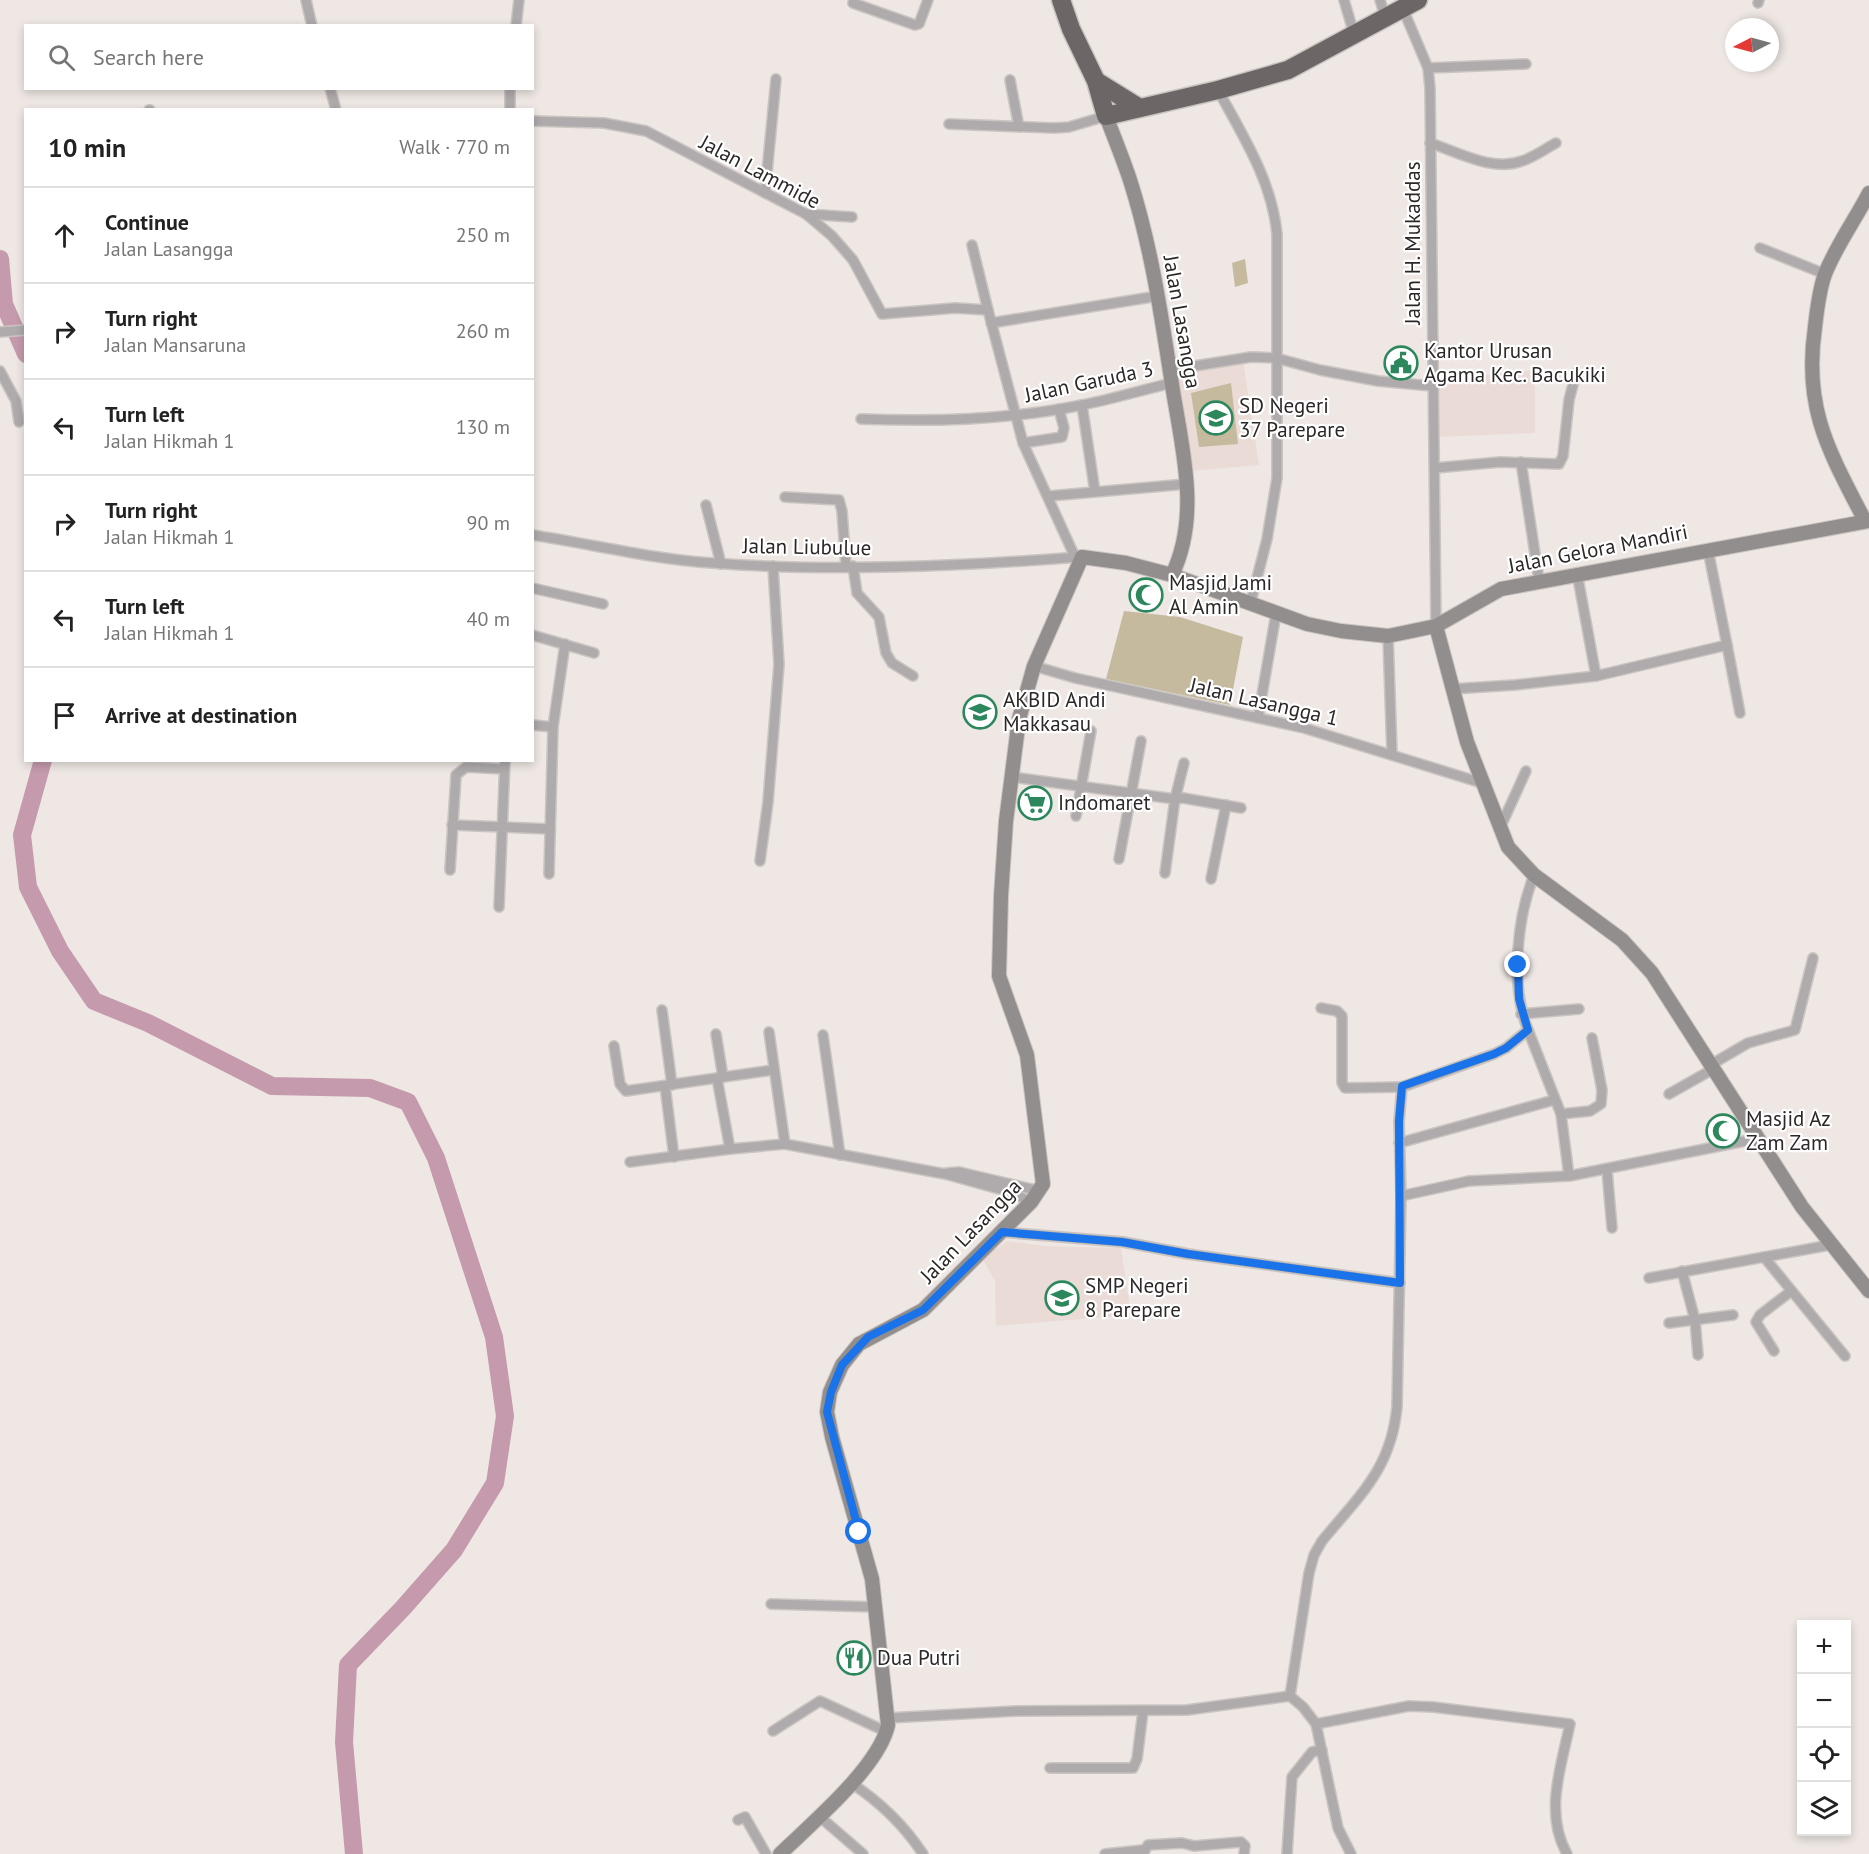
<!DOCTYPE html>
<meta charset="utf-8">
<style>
body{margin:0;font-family:"PT Sans",sans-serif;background:#f6f6f6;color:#222}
.controls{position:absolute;right:18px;bottom:18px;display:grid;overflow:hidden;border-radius:0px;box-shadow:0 3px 9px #0003}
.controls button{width:54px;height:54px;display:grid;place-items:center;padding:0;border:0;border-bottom:2px solid #e0e0e0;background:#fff;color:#222;font:30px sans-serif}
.compass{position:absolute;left:1725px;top:18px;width:54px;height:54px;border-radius:50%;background:#fff;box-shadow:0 3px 9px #0003;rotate:264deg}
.stop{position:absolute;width:18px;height:18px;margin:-14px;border:4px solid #1a73e8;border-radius:50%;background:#fff}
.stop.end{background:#1a73e8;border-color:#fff;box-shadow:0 2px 6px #0008}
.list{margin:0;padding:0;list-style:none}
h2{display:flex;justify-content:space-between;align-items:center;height:78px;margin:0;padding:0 24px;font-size:26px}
h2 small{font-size:20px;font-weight:400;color:#767676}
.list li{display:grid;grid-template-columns:39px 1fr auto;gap:18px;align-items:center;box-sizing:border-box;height:96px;padding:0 24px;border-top:2px solid #e0e0e0}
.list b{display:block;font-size:22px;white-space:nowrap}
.list p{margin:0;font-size:20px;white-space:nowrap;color:#767676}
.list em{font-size:20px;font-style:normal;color:#767676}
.icon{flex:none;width:33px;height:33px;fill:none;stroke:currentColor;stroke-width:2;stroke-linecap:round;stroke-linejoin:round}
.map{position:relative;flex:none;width:1869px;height:1854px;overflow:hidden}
.search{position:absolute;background:#fff;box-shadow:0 3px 9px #0003;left:24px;top:24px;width:510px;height:66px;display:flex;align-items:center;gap:15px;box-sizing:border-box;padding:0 21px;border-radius:0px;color:#767676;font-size:22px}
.panel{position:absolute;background:#fff;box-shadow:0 3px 9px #0003;left:24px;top:108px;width:510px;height:654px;border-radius:0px}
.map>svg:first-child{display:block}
.built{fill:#ebdbd6}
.green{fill:#c5b99e}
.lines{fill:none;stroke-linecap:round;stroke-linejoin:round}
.river{stroke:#c49aac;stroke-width:18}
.street-casing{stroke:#cbc5c2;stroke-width:12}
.secondary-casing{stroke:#cbc5c2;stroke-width:16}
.highway-casing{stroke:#cbc5c2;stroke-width:21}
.street{stroke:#afabac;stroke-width:9}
.secondary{stroke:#938e8e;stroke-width:14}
.highway{stroke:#6d6667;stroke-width:18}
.route{stroke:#1a73e8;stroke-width:8}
.labels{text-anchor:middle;stroke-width:4.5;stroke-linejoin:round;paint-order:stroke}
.street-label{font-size:21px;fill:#2b2827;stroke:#fff}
.poi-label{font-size:21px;fill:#2b2827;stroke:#fff;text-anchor:start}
</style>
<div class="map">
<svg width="1869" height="1854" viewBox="0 0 1869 1854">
<rect width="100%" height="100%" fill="#eee7e4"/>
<g class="built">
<polygon points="1243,361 1259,465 1190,471 1174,372"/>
<polygon points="1535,370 1535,433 1437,437 1438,379"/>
<polygon points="1008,1241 1043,1246 1121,1248 1131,1315 996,1326 995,1281 982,1258"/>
</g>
<g class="green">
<polygon points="1245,259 1248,283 1235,287 1232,263"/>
<polygon points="1231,383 1238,444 1199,447 1191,393"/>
<polygon points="1124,611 1180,617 1243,637 1230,705 1106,679"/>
</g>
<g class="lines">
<g class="river">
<polyline points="0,259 4,304 26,354"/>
<polyline points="43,760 22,835 28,887 60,951 94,1001 148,1023 272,1086 370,1088 408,1102 436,1158 494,1337 505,1416 495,1483 454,1550 403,1608 348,1665 344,1742 354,1854"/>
</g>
<g class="street-casing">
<g id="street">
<polyline points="306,0 312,26"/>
<polyline points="1344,0 1354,34"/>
<polyline points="1380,0 1385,16"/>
<polyline points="853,3 915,25 919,24 928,0"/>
<polyline points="1758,3 1759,0"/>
<polyline points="1403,9 1428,68 1430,88 1436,626"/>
<polyline points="516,26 519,0"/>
<polyline points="1428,68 1526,64"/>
<polyline points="1010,80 1019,127"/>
<polyline points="330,88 336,110"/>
<path d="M1218,90C1243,136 1272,181 1277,234V478L1267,539L1250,605"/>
<polyline points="149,110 150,110"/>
<polyline points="510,110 510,88"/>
<polyline points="532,121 604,123 646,131 806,214 832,236 853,260 882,314 955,308 988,310 1023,443 1075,557"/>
<polyline points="949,124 1054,128 1069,127 1106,116"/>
<path d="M1430,143C1458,152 1492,172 1522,161C1534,157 1545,149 1556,143"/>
<polyline points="765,193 776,79"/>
<polyline points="806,214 852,217"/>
<polyline points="972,245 988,310"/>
<polyline points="1760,248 1825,274"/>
<polyline points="991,323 1158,296"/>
<polyline points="0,332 26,330"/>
<polyline points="1170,370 1251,357 1276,358 1320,370 1378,381 1432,386"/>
<polyline points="0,371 16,401 19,422"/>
<polyline points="1082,405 1095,492"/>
<path d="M861,419C935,422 1009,420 1082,405C1112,399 1142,390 1172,383"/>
<polyline points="1023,443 1062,437 1064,428 1059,409"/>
<polyline points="1521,462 1539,580"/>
<polyline points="1435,468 1500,462 1559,464 1563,456 1569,400 1576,373"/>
<polyline points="1049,496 1187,484"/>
<polyline points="785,497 839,500 842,511 846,566"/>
<polyline points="706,505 721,564"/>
<path d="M532,535C592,544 651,559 712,563C832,572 960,566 1080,557"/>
<polyline points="853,566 857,593 879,617 886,653 892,663 913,676"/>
<polyline points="1577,573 1596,676"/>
<polyline points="532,588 603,604"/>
<polyline points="532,635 594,653"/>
<polyline points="1388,636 1392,754"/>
<polyline points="1727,645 1740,713"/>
<polyline points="1034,666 1075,678 1304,728 1482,783"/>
<polyline points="1451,689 1515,685 1596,676 1727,645 1708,550"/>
<polyline points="1258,718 1276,614"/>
<polyline points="532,725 553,727"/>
<polyline points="1012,777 1175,799 1183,798 1241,808"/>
<polyline points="1076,816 1091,731"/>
<polyline points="452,825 550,829"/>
<polyline points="1500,828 1526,771"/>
<polyline points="1119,859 1141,741"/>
<polyline points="760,861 768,802 779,664 773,566"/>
<polyline points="450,870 456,775 466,767 504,769"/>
<polyline points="1165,873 1175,799 1184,763"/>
<polyline points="549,874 553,727 565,644"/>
<polyline points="1211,879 1226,805"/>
<polyline points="499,907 505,760"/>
<polyline points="1321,1008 1337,1011 1342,1016 1342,1083 1345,1088 1402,1087"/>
<polyline points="662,1010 672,1085"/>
<polyline points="1521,1014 1579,1009"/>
<polyline points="1528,1030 1561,1114 1569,1176"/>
<polyline points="769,1032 785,1144 945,1174 1010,1192 1031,1202"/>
<polyline points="716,1034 723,1077"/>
<polyline points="823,1035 840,1155"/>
<polyline points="614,1046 620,1084 626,1091 773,1070"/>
<polyline points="1712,1064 1748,1043 1795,1030 1813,958"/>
<polyline points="717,1078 730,1149 785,1144"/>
<polyline points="665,1086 674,1157"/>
<polyline points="1669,1094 1715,1068"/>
<polyline points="1561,1114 1590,1111 1601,1104 1602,1090 1592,1038"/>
<polyline points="1399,1143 1554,1100"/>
<polyline points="630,1162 730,1149"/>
<polyline points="1607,1170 1612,1228"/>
<polyline points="947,1173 959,1172 1040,1191"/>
<polyline points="1401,1196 1469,1181 1569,1176 1760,1138"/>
<polyline points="1002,1232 1123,1242 1188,1254 1400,1283"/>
<polyline points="1764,1257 1845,1356"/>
<polyline points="1682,1271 1695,1320 1698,1355"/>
<polyline points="1649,1278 1830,1245"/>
<polyline points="1669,1323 1733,1315"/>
<polyline points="1774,1351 1756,1322 1760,1315 1790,1292"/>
<polyline points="771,1604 876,1607"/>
<polyline points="888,1718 1016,1711 1187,1710 1290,1696"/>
<path d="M1316,1724L1409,1706L1433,1707L1570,1724C1561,1767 1544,1813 1567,1854"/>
<polyline points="773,1731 820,1701 887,1732"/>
<polyline points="1050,1768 1133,1768 1137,1759 1143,1711"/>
<path d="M851,1783C880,1802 904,1825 923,1854"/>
<polyline points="819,1816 863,1854"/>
<polyline points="738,1820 745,1817 766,1854"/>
<polyline points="1105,1854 1143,1850"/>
<polyline points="1143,1854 1148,1845 1182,1843 1194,1846 1241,1842 1245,1846 1244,1854"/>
<polyline points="1287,1854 1292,1777 1312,1752 1322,1750"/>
<path d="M1351,1854L1338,1828L1316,1724L1303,1707L1290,1696L1309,1573L1314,1555L1322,1541C1360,1495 1391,1469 1397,1407L1401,1196L1399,1121L1402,1087L1494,1054L1506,1048L1528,1030C1510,985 1517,918 1534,875"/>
</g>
</g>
<g class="secondary-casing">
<g id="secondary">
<path d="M1106,116C1114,137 1123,159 1130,180C1152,249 1162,320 1173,391C1183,452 1200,517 1172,575"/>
<path d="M1865,521C1829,451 1803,409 1815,327C1817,310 1819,290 1825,274C1836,246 1855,220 1869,193"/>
<polyline points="1436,626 1467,742 1508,847 1534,875 1622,940 1652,973 1802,1207 1869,1291"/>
<path d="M780,1854C811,1824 879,1767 888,1725L872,1579L832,1437L827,1412L830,1392L842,1365L859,1344L923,1310L1031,1202L1043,1184L1027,1055L999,976L1001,896L1006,821L1019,719L1034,666L1082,557L1126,563L1172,575L1307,624L1341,631L1388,636L1436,626L1501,589L1869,521"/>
</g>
</g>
<g class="highway-casing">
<g id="highway">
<polyline points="1061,0 1071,29 1096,81 1106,116 1218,90 1288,70 1418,0"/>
<polyline points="1096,81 1138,107"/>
</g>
</g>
<use href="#street" class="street"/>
<use href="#secondary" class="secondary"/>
<use href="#highway" class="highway"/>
</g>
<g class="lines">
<polyline class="route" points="859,1532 827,1412 831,1392 842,1365 868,1337 923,1310 1002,1232 1122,1242 1188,1254 1400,1283 1399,1121 1402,1086 1494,1054 1506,1048 1528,1030 1519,999 1518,965"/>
</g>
<defs>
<g id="civic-ring" transform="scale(1.725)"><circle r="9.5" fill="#fff" stroke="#2c875c" stroke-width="1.5"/><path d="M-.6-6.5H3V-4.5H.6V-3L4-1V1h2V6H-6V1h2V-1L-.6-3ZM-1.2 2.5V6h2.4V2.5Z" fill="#2c875c"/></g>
<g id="school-ring" transform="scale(1.725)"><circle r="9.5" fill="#fff" stroke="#2c875c" stroke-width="1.5"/><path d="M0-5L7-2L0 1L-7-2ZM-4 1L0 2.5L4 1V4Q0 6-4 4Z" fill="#2c875c"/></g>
<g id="mosque-ring" transform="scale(1.725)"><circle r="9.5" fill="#fff" stroke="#2c875c" stroke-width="1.5"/><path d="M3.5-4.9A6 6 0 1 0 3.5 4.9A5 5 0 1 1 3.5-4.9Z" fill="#2c875c"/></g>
<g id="university-ring" transform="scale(1.725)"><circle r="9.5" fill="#fff" stroke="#2c875c" stroke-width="1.5"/><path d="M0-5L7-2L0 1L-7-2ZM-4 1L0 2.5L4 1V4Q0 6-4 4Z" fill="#2c875c"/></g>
<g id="supermarket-ring" transform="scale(1.725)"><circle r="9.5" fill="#fff" stroke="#2c875c" stroke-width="1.5"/><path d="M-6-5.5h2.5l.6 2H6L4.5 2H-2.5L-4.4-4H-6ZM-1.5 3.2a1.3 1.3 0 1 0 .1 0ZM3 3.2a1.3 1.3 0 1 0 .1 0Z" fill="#2c875c"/></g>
<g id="restaurant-ring" transform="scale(1.725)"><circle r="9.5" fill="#fff" stroke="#2c875c" stroke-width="1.5"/><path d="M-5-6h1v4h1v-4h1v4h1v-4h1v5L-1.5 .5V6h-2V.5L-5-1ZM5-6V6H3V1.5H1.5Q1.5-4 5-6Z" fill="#2c875c"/></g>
</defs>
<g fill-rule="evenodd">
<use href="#civic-ring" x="1401" y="363"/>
<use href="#school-ring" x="1216" y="418"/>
<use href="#mosque-ring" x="1146" y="595"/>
<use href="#university-ring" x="980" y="712"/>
<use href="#supermarket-ring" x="1035" y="803"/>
<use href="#mosque-ring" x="1723" y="1131"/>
<use href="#school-ring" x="1062" y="1298"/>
<use href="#restaurant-ring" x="854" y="1658"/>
</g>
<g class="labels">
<g class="street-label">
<text transform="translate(760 172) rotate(28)" y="7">Jalan Lammide</text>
<text transform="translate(1413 243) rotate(-90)" y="7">Jalan H. Mukaddas</text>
<text transform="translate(1182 322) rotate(80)" y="7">Jalan Lasangga</text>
<text transform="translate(1089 382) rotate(-12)" y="7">Jalan Garuda 3</text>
<text transform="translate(807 547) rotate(1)" y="7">Jalan Liubulue</text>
<text transform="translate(1598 549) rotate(-11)" y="7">Jalan Gelora Mandiri</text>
<text transform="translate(1264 702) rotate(13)" y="7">Jalan Lasangga 1</text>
<text transform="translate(971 1231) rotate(-46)" y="7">Jalan Lasangga</text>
</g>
<g class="poi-label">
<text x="1424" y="358">Kantor Urusan<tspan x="1424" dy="24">Agama Kec. Bacukiki</tspan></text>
<text x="1239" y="413">SD Negeri<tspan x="1239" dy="24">37 Parepare</tspan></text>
<text x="1169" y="590">Masjid Jami<tspan x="1169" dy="24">Al Amin</tspan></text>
<text x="1003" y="707">AKBID Andi<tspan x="1003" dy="24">Makkasau</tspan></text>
<text x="1058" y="810">Indomaret</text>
<text x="1746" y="1126">Masjid Az<tspan x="1746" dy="24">Zam Zam</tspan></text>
<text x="1085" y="1293">SMP Negeri<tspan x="1085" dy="24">8 Parepare</tspan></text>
<text x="877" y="1665">Dua Putri</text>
</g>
</g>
</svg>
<div class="controls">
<button>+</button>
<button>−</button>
<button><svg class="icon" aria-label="locate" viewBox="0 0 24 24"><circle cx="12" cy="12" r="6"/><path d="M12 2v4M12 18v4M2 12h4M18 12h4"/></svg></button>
<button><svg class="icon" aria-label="layers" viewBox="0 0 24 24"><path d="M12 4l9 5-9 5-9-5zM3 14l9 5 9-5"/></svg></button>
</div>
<svg class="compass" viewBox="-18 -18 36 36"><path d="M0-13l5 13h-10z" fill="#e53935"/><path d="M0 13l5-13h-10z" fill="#767676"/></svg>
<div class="stop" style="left:859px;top:1532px"></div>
<div class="stop end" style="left:1518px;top:965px"></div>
<div class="search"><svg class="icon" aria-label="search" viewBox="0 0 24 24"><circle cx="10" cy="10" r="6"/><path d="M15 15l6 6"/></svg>Search here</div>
<section class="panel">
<h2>10 min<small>Walk · 770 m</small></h2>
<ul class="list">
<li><svg class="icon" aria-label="ahead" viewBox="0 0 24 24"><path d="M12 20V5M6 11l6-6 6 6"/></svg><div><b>Continue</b><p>Jalan Lasangga</p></div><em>250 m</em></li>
<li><svg class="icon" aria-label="right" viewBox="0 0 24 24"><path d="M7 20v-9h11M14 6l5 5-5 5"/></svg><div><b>Turn right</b><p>Jalan Mansaruna</p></div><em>260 m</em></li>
<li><svg class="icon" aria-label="left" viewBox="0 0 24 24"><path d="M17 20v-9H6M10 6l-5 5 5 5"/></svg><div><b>Turn left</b><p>Jalan Hikmah 1</p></div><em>130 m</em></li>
<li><svg class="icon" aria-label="right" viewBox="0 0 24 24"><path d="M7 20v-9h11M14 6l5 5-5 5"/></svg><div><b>Turn right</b><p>Jalan Hikmah 1</p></div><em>90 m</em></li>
<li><svg class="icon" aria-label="left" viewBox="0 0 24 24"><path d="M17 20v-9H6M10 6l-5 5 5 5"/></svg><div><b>Turn left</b><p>Jalan Hikmah 1</p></div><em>40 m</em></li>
<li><svg class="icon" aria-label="arrive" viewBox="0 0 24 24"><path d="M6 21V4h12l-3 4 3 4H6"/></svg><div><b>Arrive at destination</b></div></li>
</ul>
</section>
</div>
